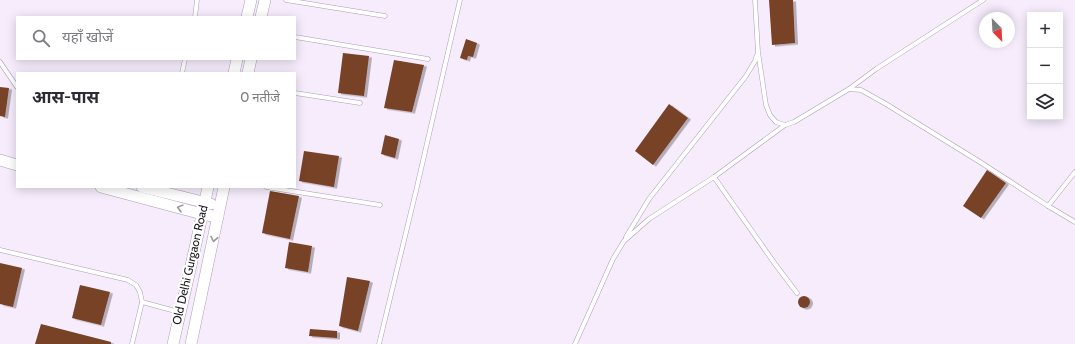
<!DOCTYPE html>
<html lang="hi">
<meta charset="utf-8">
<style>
body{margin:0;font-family:Cabin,"Noto Sans Devanagari",sans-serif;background:#f2f2f3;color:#2b2b33}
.controls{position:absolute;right:12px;top:12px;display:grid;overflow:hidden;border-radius:0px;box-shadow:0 2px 10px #0003}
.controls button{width:36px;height:36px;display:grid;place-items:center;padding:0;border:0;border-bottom:1px solid #e1e1e2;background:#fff;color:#2b2b33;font:20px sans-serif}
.compass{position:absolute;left:979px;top:12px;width:36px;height:36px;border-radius:50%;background:#fff;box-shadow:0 2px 10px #0003;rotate:156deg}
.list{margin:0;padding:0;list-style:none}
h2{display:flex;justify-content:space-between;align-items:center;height:52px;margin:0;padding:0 16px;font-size:17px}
h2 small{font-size:13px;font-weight:400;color:#7c7c81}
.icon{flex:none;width:22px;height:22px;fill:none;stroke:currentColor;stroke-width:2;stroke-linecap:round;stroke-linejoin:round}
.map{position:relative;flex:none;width:1075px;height:344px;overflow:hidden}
.search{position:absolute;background:#fff;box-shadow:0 2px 10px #0003;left:16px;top:16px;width:280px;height:44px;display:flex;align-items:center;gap:10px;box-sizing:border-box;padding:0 14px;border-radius:0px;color:#7c7c81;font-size:15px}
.panel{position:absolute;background:#fff;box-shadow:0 2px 10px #0003;left:16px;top:72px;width:280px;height:116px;border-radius:0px}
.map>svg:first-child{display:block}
.building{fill:#784228;filter:url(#shadow)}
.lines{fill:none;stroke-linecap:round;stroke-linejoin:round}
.lane-casing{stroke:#ad9db7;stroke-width:5}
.secondary-casing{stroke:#ad9db7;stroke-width:12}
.lane{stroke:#fff;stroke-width:4}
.secondary{stroke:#fff;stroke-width:11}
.oneway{stroke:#99979b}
.labels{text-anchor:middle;stroke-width:4;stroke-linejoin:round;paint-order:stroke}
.street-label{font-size:12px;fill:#1d1720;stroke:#fff}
</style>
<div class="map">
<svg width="1075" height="344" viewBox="0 0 1075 344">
<defs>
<filter id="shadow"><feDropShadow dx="3" dy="1.5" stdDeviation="0" flood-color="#0004"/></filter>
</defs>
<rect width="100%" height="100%" fill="#f6ecfc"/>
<g class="building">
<polygon points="769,0 793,0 795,43 772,45"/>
<polygon points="466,39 477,43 473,57 468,56 467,60 460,58"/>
<polygon points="343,53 369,56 364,96 338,93"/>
<polygon points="394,60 424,65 412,112 384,108"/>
<polygon points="0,87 9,88 5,117 0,116"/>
<polygon points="669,104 688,118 653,165 635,151"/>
<polygon points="385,135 399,139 395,158 381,154"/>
<polygon points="304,151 339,156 334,187 299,181"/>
<polygon points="987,170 1006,183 981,218 963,206"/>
<polygon points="270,191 299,196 290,239 262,233"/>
<polygon points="289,242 312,246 308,272 285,268"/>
<polygon points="0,263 22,268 13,307 0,304"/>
<polygon points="347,277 370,281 358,331 339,326"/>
<polygon points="80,285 110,292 101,325 72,318"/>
<circle cx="804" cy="302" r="6"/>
<polygon points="41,324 111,342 111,344 35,344"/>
<polygon points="310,329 337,331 337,338 309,336"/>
</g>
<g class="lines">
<g class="lane-casing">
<g id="lane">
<polyline points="286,0 385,16"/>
<polyline points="755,0 758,52 766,105 770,115 776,122 785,125 794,122 849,89 876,69 983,0"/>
<polyline points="195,17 197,0"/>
<polyline points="295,37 428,59"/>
<polyline points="0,62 17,87"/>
<polyline points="182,73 185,59"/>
<polyline points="849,89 861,90 886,104 980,162 1048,206 1075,222"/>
<polyline points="295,93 360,103"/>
<polyline points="714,177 775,264 797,293"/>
<polyline points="266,187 380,205"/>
<polyline points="1048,206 1075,172"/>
<polyline points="626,237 649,199 746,76 755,61 757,55"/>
<polyline points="0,250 128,280 136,285 140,292 142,302 132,344"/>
<polyline points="142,302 179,312"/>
<polyline points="379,344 416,191 460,0"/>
<polyline points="575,344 613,259 624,241 649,219 714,177 785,125"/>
</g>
</g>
<g class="secondary-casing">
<g id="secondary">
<polyline points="247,17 251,0"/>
<polyline points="261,17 265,0"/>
<polyline points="234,73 237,59"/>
<polyline points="248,73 251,59"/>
<polyline points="0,160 17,165"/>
<polyline points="101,187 202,214 218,217"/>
<polyline points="142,187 211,204"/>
<polyline points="173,344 195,248 208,187"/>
<polyline points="191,344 224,187"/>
</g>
</g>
<use href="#lane" class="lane"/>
<use href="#secondary" class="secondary"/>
</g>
<defs><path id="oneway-chevron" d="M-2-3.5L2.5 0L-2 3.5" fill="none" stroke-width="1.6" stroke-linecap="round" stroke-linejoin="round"/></defs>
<g class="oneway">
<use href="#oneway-chevron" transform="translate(180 208) rotate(-165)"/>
<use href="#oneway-chevron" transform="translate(214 239) rotate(101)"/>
</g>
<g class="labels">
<g class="street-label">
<text transform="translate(190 265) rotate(-77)" y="4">Old Delhi Gurgaon Road</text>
</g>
</g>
</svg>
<div class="controls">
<button>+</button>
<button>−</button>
<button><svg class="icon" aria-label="layers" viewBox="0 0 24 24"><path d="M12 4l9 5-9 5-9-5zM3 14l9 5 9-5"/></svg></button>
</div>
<svg class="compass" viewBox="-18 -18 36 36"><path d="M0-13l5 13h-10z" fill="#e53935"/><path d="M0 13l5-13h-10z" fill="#7c7c81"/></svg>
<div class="search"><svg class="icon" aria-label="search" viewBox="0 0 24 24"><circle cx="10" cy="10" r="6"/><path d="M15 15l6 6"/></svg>यहाँ खोजें</div>
<section class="panel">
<h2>आस-पास<small>0 नतीजे</small></h2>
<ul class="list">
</ul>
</section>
</div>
